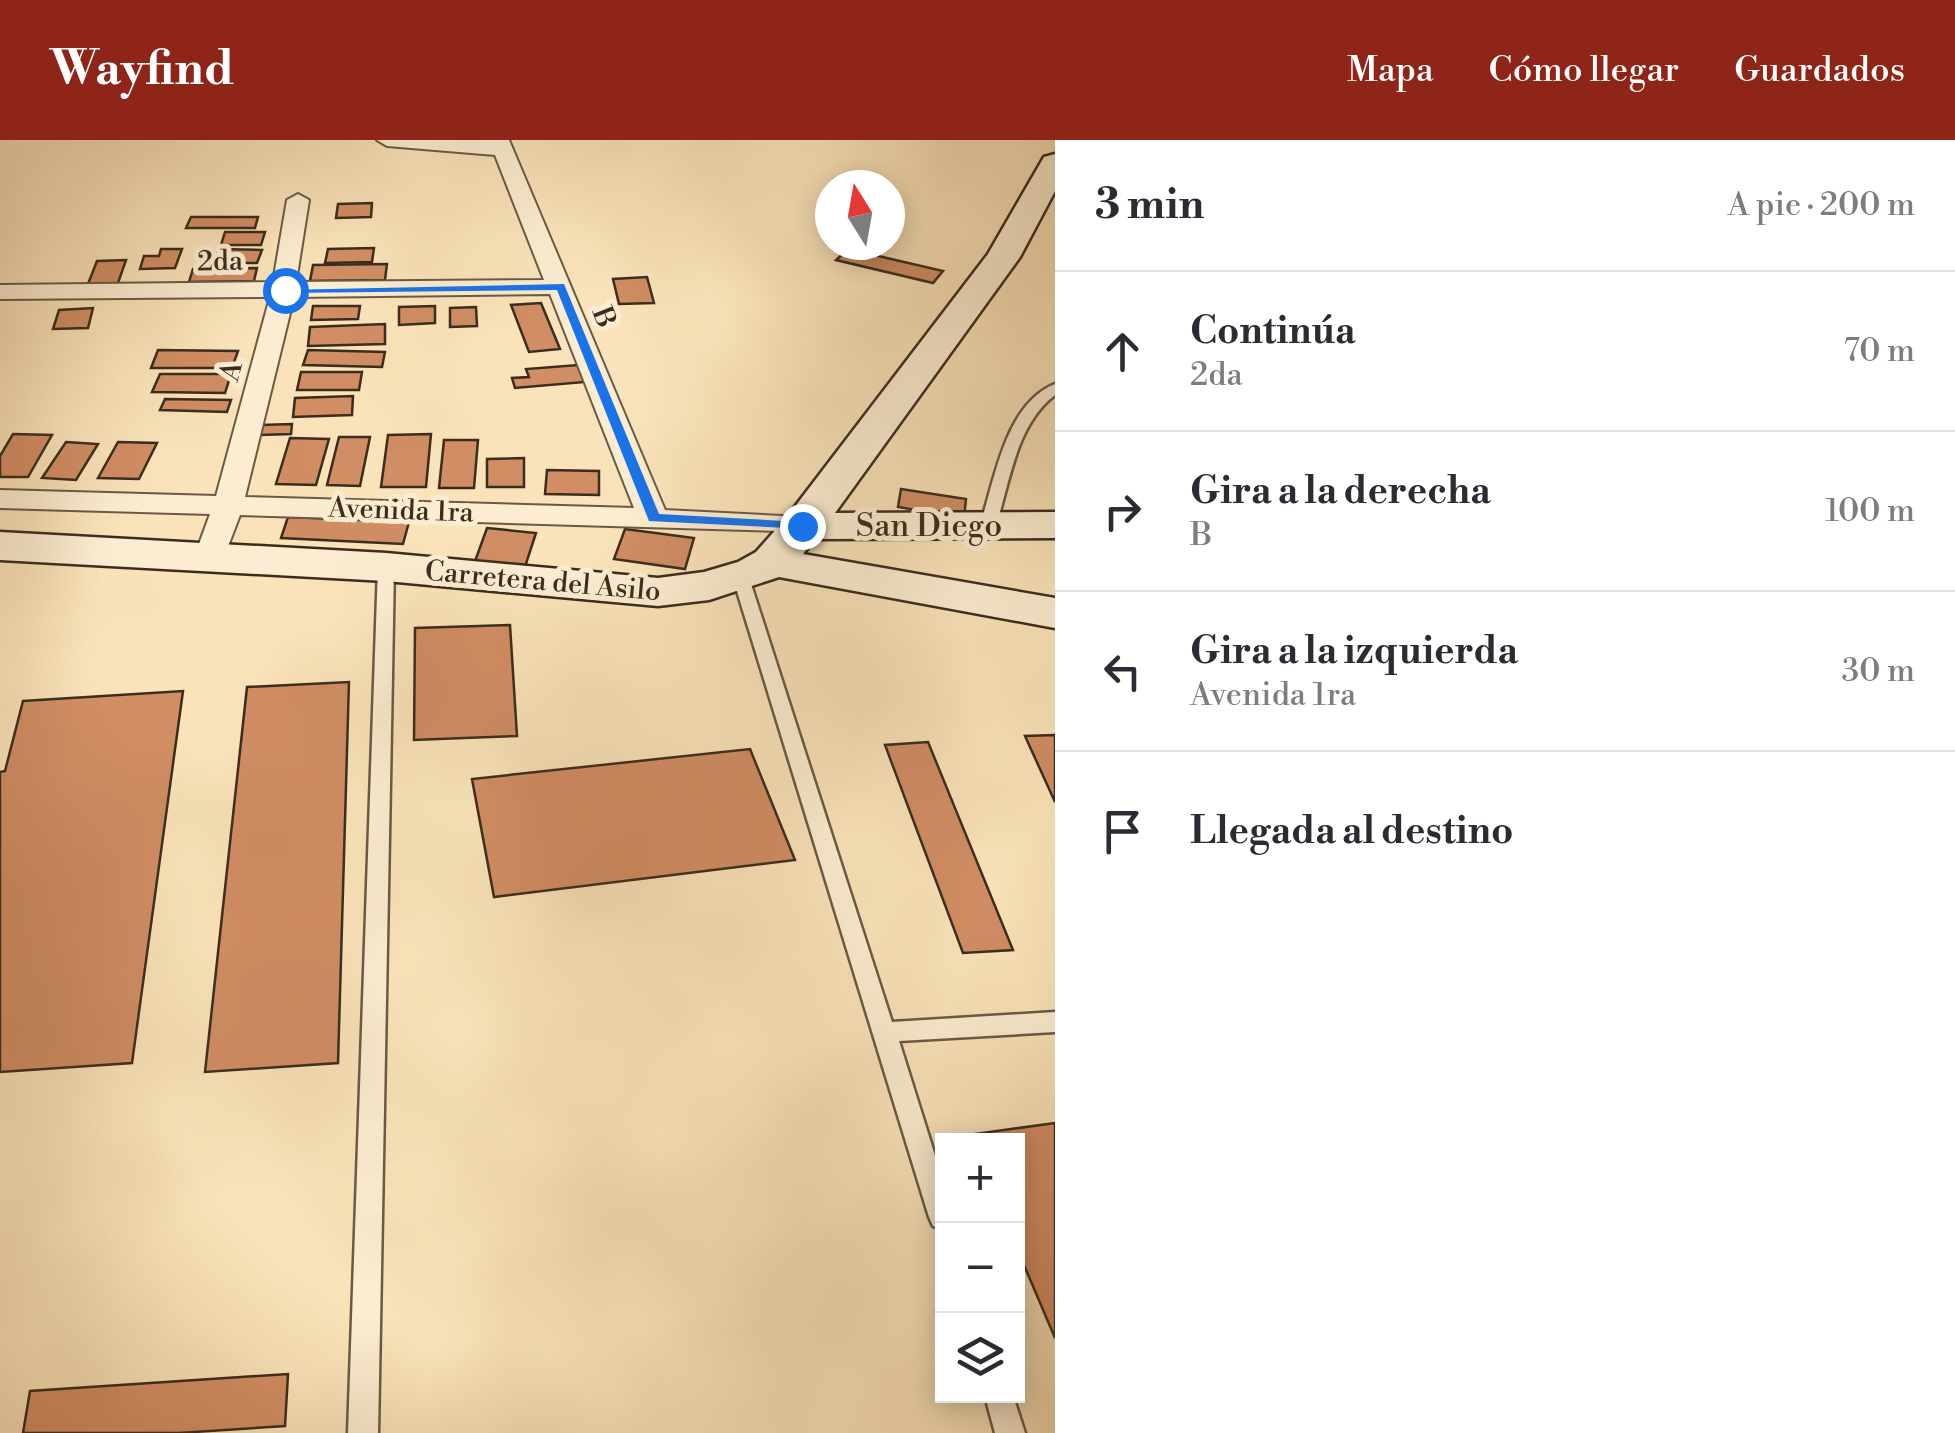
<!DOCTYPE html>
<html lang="es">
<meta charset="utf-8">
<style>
body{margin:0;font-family:"Libre Bodoni",serif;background:#f2f2f3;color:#2b2b33}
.controls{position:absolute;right:30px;bottom:30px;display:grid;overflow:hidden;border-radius:0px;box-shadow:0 5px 25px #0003}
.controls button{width:90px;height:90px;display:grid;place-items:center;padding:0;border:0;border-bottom:2px solid #e1e1e2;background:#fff;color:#2b2b33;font:50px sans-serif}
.compass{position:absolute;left:815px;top:30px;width:90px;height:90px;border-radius:50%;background:#fff;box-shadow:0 5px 25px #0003;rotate:349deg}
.stop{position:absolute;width:30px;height:30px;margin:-22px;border:8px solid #1a73e8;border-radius:50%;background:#fff}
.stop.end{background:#1a73e8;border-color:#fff;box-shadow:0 2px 10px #0008}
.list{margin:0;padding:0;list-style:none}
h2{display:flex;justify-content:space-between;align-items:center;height:130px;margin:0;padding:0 40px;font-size:42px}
h2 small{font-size:32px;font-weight:400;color:#7c7c81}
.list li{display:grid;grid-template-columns:65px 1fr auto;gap:30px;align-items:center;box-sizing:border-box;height:160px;padding:0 40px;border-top:2px solid #e1e1e2}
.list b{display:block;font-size:38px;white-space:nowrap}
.list p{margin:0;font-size:32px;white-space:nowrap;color:#7c7c81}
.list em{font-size:32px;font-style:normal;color:#7c7c81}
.icon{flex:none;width:55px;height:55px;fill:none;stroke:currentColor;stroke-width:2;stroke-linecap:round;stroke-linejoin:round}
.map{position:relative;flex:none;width:1055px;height:1293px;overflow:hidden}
header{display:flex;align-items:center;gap:60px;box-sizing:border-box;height:140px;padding:0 50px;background:#8f2418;color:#fff}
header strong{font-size:48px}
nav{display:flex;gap:55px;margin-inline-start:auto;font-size:35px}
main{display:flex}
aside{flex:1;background:#fff}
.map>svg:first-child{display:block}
.building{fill:#d18d64;stroke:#3a2d1e;stroke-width:2.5}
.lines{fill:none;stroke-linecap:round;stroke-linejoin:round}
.lane-casing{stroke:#6a5a45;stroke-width:5}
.street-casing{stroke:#6a5a45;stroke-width:4}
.secondary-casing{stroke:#3a2d1e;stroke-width:5}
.lane{fill:#fcedd2;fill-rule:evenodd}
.street{fill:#fcedd2;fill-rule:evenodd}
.secondary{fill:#fcedd2;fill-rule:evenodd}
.route{fill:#1a73e8}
.labels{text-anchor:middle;stroke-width:10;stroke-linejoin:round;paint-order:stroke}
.far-street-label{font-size:28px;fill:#3a2d1e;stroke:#fcedd2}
.street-label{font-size:32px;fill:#3a2d1e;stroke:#fcedd2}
</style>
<header>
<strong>Wayfind</strong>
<nav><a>Mapa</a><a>Cómo llegar</a><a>Guardados</a></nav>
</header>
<main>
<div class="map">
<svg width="1055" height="1293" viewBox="0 0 1055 1293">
<rect width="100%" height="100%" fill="#fae3ba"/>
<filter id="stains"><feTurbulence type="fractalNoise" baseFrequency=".002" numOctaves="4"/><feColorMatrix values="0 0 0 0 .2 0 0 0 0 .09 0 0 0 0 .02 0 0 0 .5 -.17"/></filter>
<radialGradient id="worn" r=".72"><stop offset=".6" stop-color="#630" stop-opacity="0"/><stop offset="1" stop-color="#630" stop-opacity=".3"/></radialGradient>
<g class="building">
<polygon points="372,63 371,77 336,78 338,64"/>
<polygon points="191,77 258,77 255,88 186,88"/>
<polygon points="225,92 265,92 261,105 221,105"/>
<polygon points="374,108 372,122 325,123 328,109"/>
<polygon points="161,109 182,109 175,128 140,129 144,116 159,116"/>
<polygon points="218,109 262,110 257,123 213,123"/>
<polygon points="848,109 943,131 933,143 836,120"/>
<polygon points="126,120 118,143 88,144 97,121"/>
<polygon points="387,124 385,140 310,141 313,125"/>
<polygon points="257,128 254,141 189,142 193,129"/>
<polygon points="647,137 654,163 619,164 613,139"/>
<polygon points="541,163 560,209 529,212 511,165"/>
<polygon points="313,166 360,166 358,179 311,180"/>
<polygon points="435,166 435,183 399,185 399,167"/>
<polygon points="476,167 477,186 450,187 450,168"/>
<polygon points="93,168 88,188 53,189 59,170"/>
<polygon points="385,184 385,204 308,206 310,187"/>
<polygon points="158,210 238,211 232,228 151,228"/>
<polygon points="308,210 385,212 382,227 303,225"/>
<polygon points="578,225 585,242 515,248 512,238 529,237 526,229"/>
<polygon points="301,232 362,232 359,250 297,250"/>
<polygon points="160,234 231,234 225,253 152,252"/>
<polygon points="353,256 352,275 293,277 295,258"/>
<polygon points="165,259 231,260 227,272 160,270"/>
<polygon points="292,284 291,294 260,295 261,285"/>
<polygon points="13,294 52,295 28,337 0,337 0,316"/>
<polygon points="431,294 426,347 381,347 388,295"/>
<polygon points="339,297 370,297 360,346 327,345"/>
<polygon points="290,298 329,299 316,345 276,344"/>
<polygon points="444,300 478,300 474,348 439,348"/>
<polygon points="66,302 98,304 76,340 42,338"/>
<polygon points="118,302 157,303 139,339 98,338"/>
<polygon points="524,318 524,347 487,347 487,319"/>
<polygon points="547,330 599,331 599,355 545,354"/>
<polygon points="901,349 966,359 964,378 898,367"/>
<polygon points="288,377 409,382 403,404 281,398"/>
<polygon points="487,388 536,393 524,430 474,424"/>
<polygon points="625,389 694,398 685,429 614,419"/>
<polygon points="510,485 517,596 414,600 415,488"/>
<polygon points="349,542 338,923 205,932 247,547"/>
<polygon points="183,551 132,923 0,932 0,632 5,631 23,561"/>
<polygon points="1055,595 1055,662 1025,596"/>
<polygon points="928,602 1013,810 963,813 885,605"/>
<polygon points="750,609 795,720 494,757 472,639"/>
<polygon points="1055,983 1055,1198 1018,1111 1018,1001 970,1001 968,995"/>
<polygon points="288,1234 285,1286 179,1293 23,1293 30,1251"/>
</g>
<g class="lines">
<g class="lane-casing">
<g id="lane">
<path d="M1055,244V255C1016,284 1010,342 996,385L994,388H982L980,385C995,340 1005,264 1055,244Z"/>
<polygon points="386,422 394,427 378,1293 348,1293 378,427"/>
<polygon points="741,433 749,438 892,882 1055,872 1055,892 899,901 942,1038 942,1089 933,1086 929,1077 733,438"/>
<polygon points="985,1256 1013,1256 1025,1293 995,1293"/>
</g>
</g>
<g class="street-casing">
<path id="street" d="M377,0H509L665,370L803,377L814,380L818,386L814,392L240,375L222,422H200L195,415L210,374L0,368V350L216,356L270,157L0,159V145L273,142L287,60L298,54L309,60L296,142L544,140L495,15L387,6ZM550,154L634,368L245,357L294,157Z"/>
</g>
<g class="secondary-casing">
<polygon id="secondary" points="1055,14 1055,51 1020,117 835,373 1055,372 1055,398 815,399 803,414 1055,458 1055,488 779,437 709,460 658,466 386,441 0,420 0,392 386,413 658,438 704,432 738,422 756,412 787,377 988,114 1044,17"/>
</g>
<use href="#lane" class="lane"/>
<use href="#street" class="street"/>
<use href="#secondary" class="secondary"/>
</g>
<polygon class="route" points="564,144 659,374 802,382 809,386 807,389 649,381 557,150 285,153 280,150"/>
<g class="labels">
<g class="far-street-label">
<text transform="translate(220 120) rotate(-1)" y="10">2da</text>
<text transform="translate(605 177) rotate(68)" y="10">B</text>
<text transform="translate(230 231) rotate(-75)" y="10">A</text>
<text transform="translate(401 369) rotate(2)" y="10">Avenida 1ra</text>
<text transform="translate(543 440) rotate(5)" y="10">Carretera del Asilo</text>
</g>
<g class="street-label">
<text x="929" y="396">San Diego</text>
</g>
</g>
<rect width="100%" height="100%" filter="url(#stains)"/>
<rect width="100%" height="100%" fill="url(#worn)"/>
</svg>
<div class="controls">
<button>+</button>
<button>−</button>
<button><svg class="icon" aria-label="layers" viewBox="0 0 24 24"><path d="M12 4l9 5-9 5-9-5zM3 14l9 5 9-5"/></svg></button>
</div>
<svg class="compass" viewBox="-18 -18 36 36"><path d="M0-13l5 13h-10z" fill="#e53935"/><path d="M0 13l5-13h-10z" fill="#7c7c81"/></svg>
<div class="stop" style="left:285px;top:150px"></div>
<div class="stop end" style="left:802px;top:386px"></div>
</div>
<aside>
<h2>3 min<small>A pie · 200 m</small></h2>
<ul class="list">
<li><svg class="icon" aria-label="ahead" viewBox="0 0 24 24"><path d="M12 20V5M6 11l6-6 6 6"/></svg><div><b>Continúa</b><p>2da</p></div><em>70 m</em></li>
<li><svg class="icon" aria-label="right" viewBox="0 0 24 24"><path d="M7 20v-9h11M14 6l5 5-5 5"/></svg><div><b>Gira a la derecha</b><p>B</p></div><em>100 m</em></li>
<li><svg class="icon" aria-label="left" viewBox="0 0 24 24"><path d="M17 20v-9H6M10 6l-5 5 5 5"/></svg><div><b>Gira a la izquierda</b><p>Avenida 1ra</p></div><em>30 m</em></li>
<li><svg class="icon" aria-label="arrive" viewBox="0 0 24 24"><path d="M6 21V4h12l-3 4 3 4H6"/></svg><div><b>Llegada al destino</b></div></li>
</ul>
</aside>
</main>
